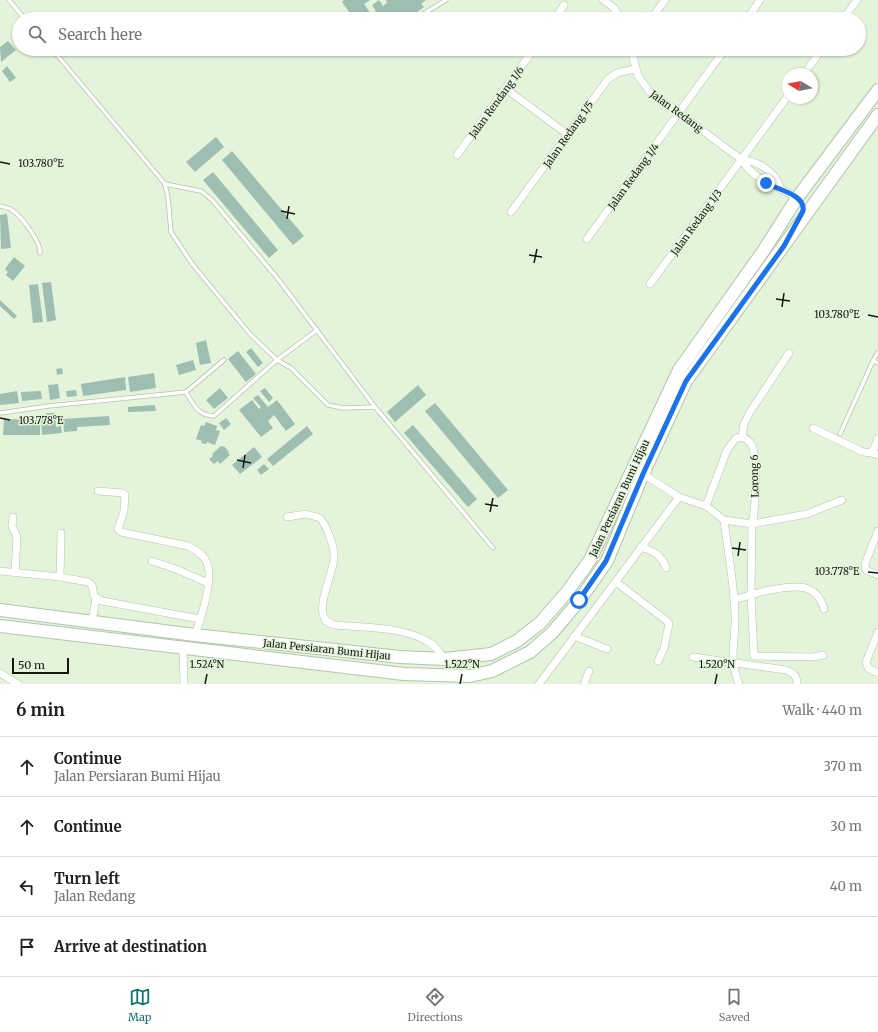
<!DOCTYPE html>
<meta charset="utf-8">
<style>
body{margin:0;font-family:Merriweather,serif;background:#f2f2f2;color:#202124}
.compass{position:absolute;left:782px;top:68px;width:36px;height:36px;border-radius:50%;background:#fff;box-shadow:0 1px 3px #0004;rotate:280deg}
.scale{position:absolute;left:12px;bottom:10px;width:57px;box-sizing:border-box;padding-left:4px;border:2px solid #141911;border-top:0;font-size:11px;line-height:14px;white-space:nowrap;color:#141911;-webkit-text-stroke:3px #e3f4da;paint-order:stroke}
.stop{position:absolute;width:12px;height:12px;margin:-9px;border:3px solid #1a73e8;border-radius:50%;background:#fff}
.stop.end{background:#1a73e8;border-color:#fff;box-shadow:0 1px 4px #0008}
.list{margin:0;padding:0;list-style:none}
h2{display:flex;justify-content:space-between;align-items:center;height:52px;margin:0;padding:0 16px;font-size:17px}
h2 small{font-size:13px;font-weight:400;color:#757577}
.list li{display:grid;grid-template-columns:26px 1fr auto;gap:12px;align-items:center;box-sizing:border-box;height:60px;padding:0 16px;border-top:1px solid #e0e0e0}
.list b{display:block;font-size:15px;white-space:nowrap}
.list p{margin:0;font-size:13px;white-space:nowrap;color:#757577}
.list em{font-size:13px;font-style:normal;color:#757577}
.icon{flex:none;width:22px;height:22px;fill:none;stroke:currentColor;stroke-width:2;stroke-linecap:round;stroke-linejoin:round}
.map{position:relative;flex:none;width:878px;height:684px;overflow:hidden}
.search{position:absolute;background:#fff;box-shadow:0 1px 3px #0004;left:12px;right:12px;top:12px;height:44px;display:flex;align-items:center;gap:10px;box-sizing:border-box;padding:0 14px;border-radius:22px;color:#757577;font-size:15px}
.sheet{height:292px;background:#fff}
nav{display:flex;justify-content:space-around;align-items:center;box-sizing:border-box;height:56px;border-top:1px solid #e0e0e0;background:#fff;font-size:11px;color:#757577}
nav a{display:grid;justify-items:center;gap:2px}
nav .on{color:#0f766e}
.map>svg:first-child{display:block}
.building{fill:#9fbeb2}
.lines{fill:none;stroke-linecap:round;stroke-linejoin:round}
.lane-casing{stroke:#b4c4ac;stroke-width:5}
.street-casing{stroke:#b4c4ac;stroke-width:8}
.primary-casing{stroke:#b4c4ac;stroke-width:14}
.lane{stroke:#fff;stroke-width:3.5}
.street{stroke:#fff;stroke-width:7}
.primary{stroke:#fff;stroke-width:12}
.route{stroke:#1a73e8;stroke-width:5}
.ticks{fill:none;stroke:#141911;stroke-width:1.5}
.labels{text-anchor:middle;stroke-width:3;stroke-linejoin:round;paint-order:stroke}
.street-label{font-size:10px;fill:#141911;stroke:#e3f4da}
.ticks-label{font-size:10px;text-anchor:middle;fill:#141911;stroke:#e3f4da;stroke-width:3;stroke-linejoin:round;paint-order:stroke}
</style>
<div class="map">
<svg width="878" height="684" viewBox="0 0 878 684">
<rect width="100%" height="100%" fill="#e3f4da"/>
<g class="building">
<polygon points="344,0 370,0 364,4 371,14 376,11 372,5 379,0 383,6 387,3 386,0 426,0 421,4 424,7 408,19 398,19 395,16 391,19 354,19 342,2"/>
<polygon points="8,41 16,50 1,62 0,47"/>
<polygon points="7,66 16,78 10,82 2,71"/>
<polygon points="216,137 224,147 195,172 186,162"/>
<polygon points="232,151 304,236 293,245 222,160"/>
<polygon points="213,172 278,250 269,258 203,180"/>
<polygon points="7,214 11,248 1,249 0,215"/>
<polygon points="14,257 25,266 13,281 6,275 8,272 5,269"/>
<polygon points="51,282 56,320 47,322 42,283"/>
<polygon points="38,284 43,322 33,323 29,285"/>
<polygon points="0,300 17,316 14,319 0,306"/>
<polygon points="206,340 211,363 200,365 196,343"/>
<polygon points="251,348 263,363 258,367 246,352"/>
<polygon points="238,351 256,374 246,382 228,359"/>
<polygon points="193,360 196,370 179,375 176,365"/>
<polygon points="62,368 63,374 57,375 56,369"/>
<polygon points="154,373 156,388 130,392 128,377"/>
<polygon points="125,377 126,390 83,396 81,384"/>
<polygon points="58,384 60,398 50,400 48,385"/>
<polygon points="418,385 426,395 395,422 387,412"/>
<polygon points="220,388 228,398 214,409 206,400"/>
<polygon points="265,388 273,398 269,402 260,391"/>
<polygon points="76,390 77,396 67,397 66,391"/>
<polygon points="17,391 19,403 0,405 0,394"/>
<polygon points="41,391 42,399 22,401 21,392"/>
<polygon points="258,395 268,407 277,400 295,424 286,431 274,415 268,421 273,428 261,437 239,410 252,400 259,409 261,407 253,398"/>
<polygon points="435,403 508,490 498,498 425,411"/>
<polygon points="155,405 156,411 128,412 128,407"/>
<polygon points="46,413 55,413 56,427 61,426 62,433 42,435 41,418 47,418"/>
<polygon points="109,416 110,425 77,427 77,431 64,432 63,419"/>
<polygon points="226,418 231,424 224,430 219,423"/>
<polygon points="4,419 40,420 40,435 3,435"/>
<polygon points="206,422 217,426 216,430 220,431 215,445 207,442 206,444 201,443 202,441 196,439 201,425 204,426"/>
<polygon points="413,425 477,499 468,507 404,433"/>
<polygon points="307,426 313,434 273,466 267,459"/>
<polygon points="221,446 223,447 224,446 229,452 228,453 230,455 220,464 218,461 214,464 209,459 213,456 212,454"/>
<polygon points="254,447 262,457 240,474 232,465"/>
<polygon points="264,464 269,469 261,475 257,470"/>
</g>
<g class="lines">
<g class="lane-casing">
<g id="lane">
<polyline points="9,0 25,19"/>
<polyline points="415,19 446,0"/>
<polyline points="52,49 165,184 201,191 212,200 278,279 375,407 493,548"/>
<polyline points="365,50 366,49"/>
<polyline points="165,184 168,198 171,232 193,265 250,334 277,360 291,368 328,405 343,408 375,407"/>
<path d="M0,206C4,207 9,208 12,210C22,217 41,242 40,253"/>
<polyline points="878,352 873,361 878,363"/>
<path d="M186,392C193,404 198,416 214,416L277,360L317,330"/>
<polyline points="0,413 49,406 186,392 224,360"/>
<polyline points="840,434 873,361"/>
</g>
</g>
<g class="street-casing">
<g id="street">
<polyline points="603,0 614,8 621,19"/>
<polyline points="555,19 564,5"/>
<polyline points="651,19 665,0"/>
<polyline points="747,19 760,0"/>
<polyline points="843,19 857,0"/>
<path d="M631,49L638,76L649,91L742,160C754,181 778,186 797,198"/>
<polyline points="804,74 822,49"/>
<polyline points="506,89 567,134"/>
<polyline points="457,155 534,49"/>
<path d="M742,160C757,160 775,172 780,187"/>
<polyline points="511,212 608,79 617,73 635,69"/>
<polyline points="587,239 725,49"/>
<polyline points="650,284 788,96"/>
<polyline points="813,428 863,452 872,453"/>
<polyline points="742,437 744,424 750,412 789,353"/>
<polyline points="878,439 872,453 878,455"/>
<path d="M643,474L679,497L706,506L724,520C728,551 734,583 735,614C736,641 728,657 739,684"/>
<path d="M98,491L123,493L125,495L124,511L118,529L121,532L188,546C194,549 201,553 205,559C216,574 201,618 195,635"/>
<path d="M706,506L727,450L736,438L742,437C747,439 751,442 753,448C757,463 756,508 752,524L724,520"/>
<polyline points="13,517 12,526 17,537 15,573"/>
<path d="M287,517L306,514L320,518C327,526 335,548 334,558C333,575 315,607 326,621L334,625C364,628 405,626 430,643C436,646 440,654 445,659"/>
<polyline points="878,531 865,564 866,570 878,575"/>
<path d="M641,547C653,551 662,555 666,568"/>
<polyline points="152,561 176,569 208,583"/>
<polyline points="0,571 60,577 88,582 92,585 94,596 102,601 200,619"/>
<polyline points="60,577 61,533"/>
<polyline points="616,582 667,621 669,624 664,648 658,661"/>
<path d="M734,600C746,596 757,593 770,590C794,586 816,581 824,609"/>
<polyline points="92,622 96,598"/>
<polyline points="878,632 866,662 868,668 878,673"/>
<polyline points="574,636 607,649"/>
<polyline points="183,648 184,684"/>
<polyline points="823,655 813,657 754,656 751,594 752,524 807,514 842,500"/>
<path d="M693,657L786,670C794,673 797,676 797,684"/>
<polyline points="0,673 18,684"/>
<polyline points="539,684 679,497"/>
<polyline points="584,684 589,671"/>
</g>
</g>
<g class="primary-casing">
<g id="primary">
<polyline points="0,610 195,635 400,657 445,659 491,654 517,641 540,623 567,592 590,560 679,370 764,250 797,198 878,90"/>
<polyline points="0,626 404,674 470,676 492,671 530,652 552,633 579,601 607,561 643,474 686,381 878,115"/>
</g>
</g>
<use href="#lane" class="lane"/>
<use href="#street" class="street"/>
<use href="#primary" class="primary"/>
</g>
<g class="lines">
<path class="route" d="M579,600L606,561L643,474L686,381L784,246L803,211C806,194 775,189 766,183"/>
</g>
<path class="ticks" d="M0,162L10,164M281,211L295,214M287,219L289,206M529,255L542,257M534,263L537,249M776,299L790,301M782,307L784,293M868,315L878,317M0,418L10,420M237,460L251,463M243,468L245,455M485,504L498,506M490,512L493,498M732,548L746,550M738,556L740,542M868,572L878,573M205,684L207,674M460,684L462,674M715,684L717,674"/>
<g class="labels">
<g class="street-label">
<text transform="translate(496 102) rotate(-54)" y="4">Jalan Rendang 1/6</text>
<text transform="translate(677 111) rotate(36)" y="4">Jalan Redang</text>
<text transform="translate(568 134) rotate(-55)" y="4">Jalan Redang 1/5</text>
<text transform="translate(633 176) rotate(-54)" y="4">Jalan Redang 1/4</text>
<text transform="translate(696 222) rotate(-54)" y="4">Jalan Redang 1/3</text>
<text transform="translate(754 476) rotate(-91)" y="4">Lorong 6</text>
<text transform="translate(619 498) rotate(-65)" y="4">Jalan Persiaran Bumi Hijau</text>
<text transform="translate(327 649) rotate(6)" y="4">Jalan Persiaran Bumi Hijau</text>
</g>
</g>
<g class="ticks-label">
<text x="41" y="167">103.780°E</text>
<text x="837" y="318">103.780°E</text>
<text x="41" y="424">103.778°E</text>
<text x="837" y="575">103.778°E</text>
<text x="207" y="668">1.524°N</text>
<text x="462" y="668">1.522°N</text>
<text x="717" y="668">1.520°N</text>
</g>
</svg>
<svg class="compass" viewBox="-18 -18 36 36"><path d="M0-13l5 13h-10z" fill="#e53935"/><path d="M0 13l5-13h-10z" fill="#757577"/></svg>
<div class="scale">50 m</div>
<div class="stop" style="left:579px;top:600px"></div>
<div class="stop end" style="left:766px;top:183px"></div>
<div class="search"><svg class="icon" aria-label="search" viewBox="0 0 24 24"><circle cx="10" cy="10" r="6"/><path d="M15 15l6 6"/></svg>Search here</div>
</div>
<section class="sheet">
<h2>6 min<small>Walk · 440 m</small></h2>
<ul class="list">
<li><svg class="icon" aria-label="ahead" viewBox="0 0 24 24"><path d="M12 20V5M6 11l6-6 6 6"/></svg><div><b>Continue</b><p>Jalan Persiaran Bumi Hijau</p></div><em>370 m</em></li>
<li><svg class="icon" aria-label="ahead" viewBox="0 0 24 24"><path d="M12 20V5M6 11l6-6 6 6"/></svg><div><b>Continue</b></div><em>30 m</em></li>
<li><svg class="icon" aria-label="left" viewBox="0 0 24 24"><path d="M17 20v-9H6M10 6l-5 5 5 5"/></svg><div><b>Turn left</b><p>Jalan Redang</p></div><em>40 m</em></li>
<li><svg class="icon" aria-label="arrive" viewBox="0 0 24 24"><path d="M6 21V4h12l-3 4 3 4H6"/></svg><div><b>Arrive at destination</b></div></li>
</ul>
</section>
<nav>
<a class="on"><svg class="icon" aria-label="map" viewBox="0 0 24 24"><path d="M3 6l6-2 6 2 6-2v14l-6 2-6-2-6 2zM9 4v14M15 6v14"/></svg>Map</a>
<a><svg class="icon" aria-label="directions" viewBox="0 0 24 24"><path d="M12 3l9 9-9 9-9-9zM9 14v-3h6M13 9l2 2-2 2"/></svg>Directions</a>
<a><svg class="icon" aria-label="saved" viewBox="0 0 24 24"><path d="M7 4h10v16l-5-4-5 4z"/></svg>Saved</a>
</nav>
